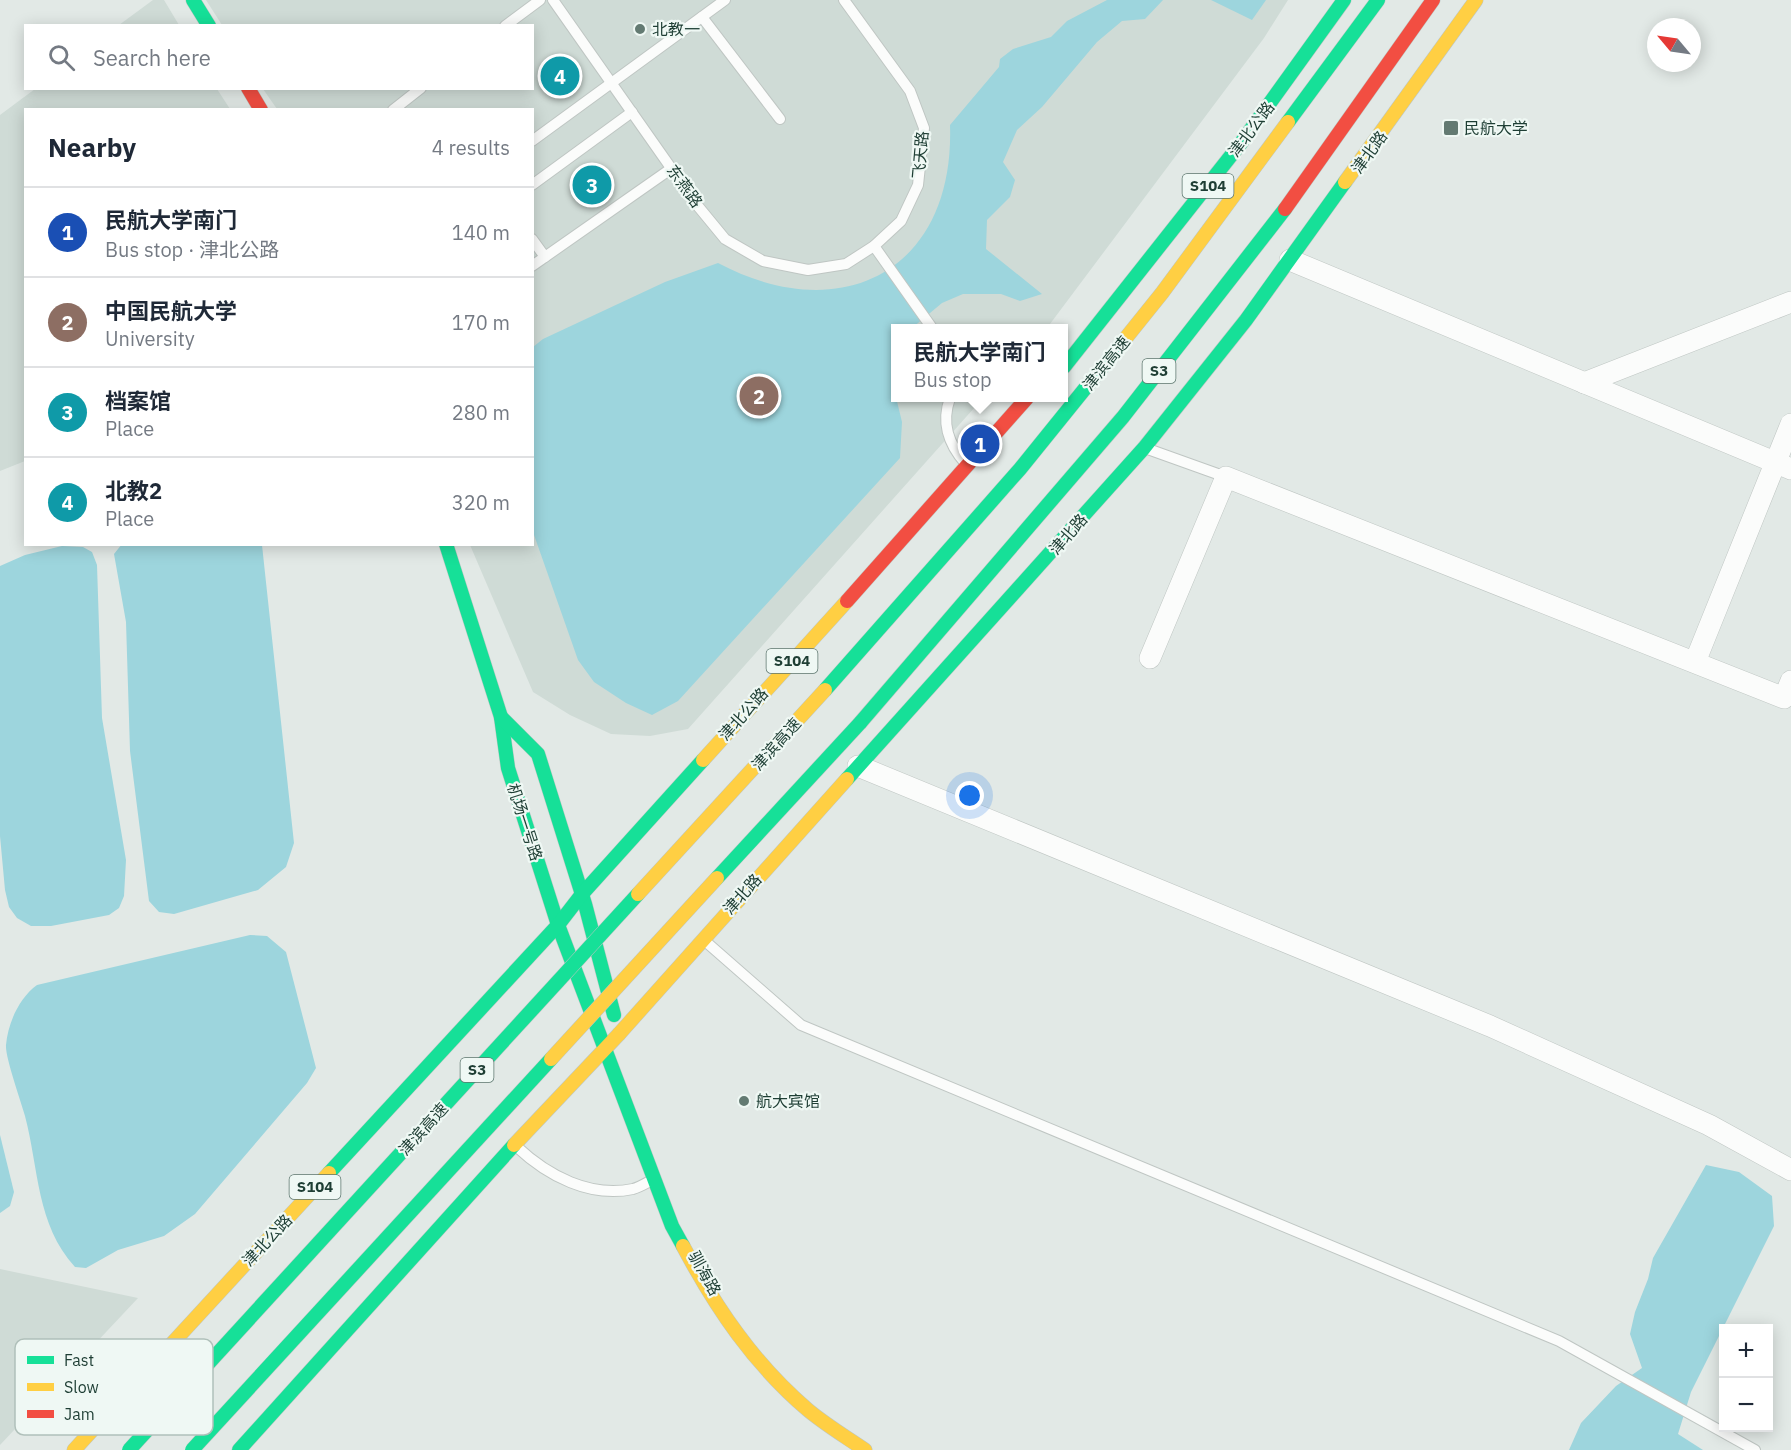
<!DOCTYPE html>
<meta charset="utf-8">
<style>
body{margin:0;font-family:"IBM Plex Sans","Noto Sans SC",sans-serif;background:#f2f2f3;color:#1f2937}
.controls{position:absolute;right:18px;bottom:18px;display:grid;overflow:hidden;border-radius:0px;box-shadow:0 3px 15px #0003}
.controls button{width:54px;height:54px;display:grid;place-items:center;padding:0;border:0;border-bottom:2px solid #e0e1e3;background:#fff;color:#1f2937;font:30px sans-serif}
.compass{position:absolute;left:1647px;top:18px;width:54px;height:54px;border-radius:50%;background:#fff;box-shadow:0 3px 15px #0003;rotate:299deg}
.you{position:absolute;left:970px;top:796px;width:21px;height:21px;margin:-15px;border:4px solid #fff;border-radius:50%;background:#1a73e8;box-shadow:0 0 0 9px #1a73e833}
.badge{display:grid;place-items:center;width:39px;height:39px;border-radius:50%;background:#111827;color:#fff;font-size:20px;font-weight:700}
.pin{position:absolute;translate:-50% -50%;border:3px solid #fff;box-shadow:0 2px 6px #0006}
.popup{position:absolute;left:891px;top:324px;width:177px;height:78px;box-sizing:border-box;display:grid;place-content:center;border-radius:0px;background:#fff;filter:drop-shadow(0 2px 4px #0005);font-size:20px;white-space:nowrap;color:#747a83}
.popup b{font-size:22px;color:#1f2937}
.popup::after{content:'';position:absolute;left:50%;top:100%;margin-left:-12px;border:12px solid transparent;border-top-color:#fff}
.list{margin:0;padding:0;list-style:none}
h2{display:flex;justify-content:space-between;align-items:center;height:78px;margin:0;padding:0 24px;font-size:26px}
h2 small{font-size:20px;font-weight:400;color:#747a83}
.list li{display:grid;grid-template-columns:39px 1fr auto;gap:18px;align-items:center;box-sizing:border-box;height:90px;padding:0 24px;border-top:2px solid #e0e1e3}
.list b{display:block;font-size:22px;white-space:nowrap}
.list p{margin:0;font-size:20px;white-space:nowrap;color:#747a83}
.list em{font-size:20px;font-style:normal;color:#747a83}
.icon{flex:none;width:33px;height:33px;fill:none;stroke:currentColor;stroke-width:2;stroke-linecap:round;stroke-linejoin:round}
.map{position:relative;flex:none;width:1791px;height:1450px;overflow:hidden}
.search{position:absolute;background:#fff;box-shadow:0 3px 15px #0003;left:24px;top:24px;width:510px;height:66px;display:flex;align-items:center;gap:15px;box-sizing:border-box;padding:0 21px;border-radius:0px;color:#747a83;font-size:22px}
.panel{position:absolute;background:#fff;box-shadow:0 3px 15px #0003;left:24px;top:108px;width:510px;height:438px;border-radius:0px}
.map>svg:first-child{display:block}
.built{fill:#cfdbd6}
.water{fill:#9dd5dd}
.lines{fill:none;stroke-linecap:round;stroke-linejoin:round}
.lane-casing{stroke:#bfc6c3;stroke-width:12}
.street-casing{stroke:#bfc6c3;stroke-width:22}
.fast-casing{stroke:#bdc7c3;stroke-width:15}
.slow-casing{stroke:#bdc7c3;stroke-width:15}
.jam-casing{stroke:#bdc7c3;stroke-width:15}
.lane{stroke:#fbfcfb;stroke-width:10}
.street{stroke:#fbfcfb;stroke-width:21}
.fast{stroke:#16e098;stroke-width:14}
.slow{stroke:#ffcf43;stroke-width:14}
.jam{stroke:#f24e42;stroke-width:14}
.fast-bridge-casing{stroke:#bbc5c2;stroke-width:15;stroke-linecap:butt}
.slow-bridge-casing{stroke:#bbc5c2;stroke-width:15;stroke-linecap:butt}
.fast-bridge{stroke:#16e098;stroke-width:14}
.slow-bridge{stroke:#ffcf43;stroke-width:14}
.poi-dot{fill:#637a72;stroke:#eff8f4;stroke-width:2}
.labels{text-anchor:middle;stroke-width:4.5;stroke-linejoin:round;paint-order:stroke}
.shield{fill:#eff8f4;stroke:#5d766e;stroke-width:1.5}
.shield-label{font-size:15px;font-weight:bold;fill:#1e3e34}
.poi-label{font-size:16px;fill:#1e3e34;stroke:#eff8f4;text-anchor:start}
.street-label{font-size:16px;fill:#1e3e34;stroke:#eff8f4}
.key{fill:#eff8f4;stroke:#b0c0ba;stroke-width:1.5}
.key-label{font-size:16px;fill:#1e3e34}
</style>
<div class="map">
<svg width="1791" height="1450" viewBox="0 0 1791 1450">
<rect width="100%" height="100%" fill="#e2e9e6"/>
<g class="built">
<polygon points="153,0 164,0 179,25 119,25"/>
<polygon points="206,0 1288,0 1264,38 1047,328 896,328 896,398 983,398 688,729 650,736 611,734 570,715 533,692 470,545 532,544 532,110 277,109 263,89 532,88 532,26 222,25"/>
<polygon points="35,89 217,89 230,109 26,110 25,461 0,471 0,115"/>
<polygon points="0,1269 138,1298 0,1445"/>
</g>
<g class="water">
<path d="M1107,0H1163L1145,19L1122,21L1097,42L1042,107L1017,130L1003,162L1015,180L1010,197L987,220L986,249L1042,294L1020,301L1001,294H963L942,303L912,328H896L894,389L902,422L900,458L678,701L652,715L626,703L594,682L578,660L533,532V347L543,339L665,282L718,263C842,329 955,270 950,125L999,67L1000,59L1013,49L1051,37L1067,21Z"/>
<polygon points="1211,0 1266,0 1252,20"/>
<polygon points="122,544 262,545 294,843 286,867 258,890 174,914 159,912 149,901 130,751 126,622 114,554"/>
<polygon points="62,546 83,547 92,552 97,565 102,718 126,860 124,896 119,908 109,915 51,926 31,926 17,918 9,907 5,890 0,836 0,566 25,555"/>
<path d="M250,935L267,936L286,952L316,1068L307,1083L195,1214L164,1236L118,1250L86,1268L75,1267C36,1224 39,1169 25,1116C21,1101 5,1057 6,1045C8,1023 19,998 37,985Z"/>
<polygon points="0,1135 14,1192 10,1206 0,1213"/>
<polygon points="1706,1165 1739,1172 1772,1196 1774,1226 1691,1392 1678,1434 1703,1450 1569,1450 1581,1423 1616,1386 1642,1368 1630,1334 1635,1312 1648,1279 1653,1258"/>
</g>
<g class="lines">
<g class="lane-casing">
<g id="lane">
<polyline points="553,0 697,205 725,239 763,261 808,270 846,264 874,246 901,221 918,185 924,128 910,91 844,0"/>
<polyline points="702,17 780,119"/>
<polyline points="505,26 540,0"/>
<polyline points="393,110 421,88"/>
<polyline points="532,141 725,0"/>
<polyline points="532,185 632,112"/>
<polyline points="532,239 545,257"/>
<polyline points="874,246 932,328"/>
<polyline points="532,266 672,168"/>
<path d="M950,398C941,423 948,444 966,464"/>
<polyline points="1145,448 1226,477"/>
<polyline points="705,941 801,1025 1559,1341 1755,1450"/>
<path d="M517,1147C548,1176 590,1198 633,1189C640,1187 648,1182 654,1179"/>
</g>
</g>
<g class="street-casing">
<g id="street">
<polyline points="1290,260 1791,469"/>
<polyline points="1584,383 1791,302"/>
<polyline points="1150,658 1226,477 1784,698 1791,681"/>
<polyline points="1695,662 1791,424"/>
<polyline points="858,766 1490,1026 1709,1125 1791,1170"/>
</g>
</g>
<g class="fast-casing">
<g id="fast">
<polyline points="193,0 209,26"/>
<polyline points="1288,122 1378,0"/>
<polyline points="1064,367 1241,143 1344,0"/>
<polyline points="446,544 501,717 508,768 558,925 672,1226 683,1246"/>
<polyline points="825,690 1020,469 1121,344"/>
<polyline points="501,717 538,754 585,904 614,1015"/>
<polyline points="860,723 1123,417 1285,209"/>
<polyline points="847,779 1144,448 1246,320 1345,182"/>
<polyline points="329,1173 558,925 582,894 703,760"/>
<polyline points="239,1450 514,1145"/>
</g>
</g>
<g class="slow-casing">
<g id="slow">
<polyline points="1345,182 1476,0"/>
<polyline points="1121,344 1162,293 1288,122"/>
<polyline points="703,760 847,601"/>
<polyline points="619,1034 847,779"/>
<polyline points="514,1145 619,1034"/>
<path d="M683,1246C716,1308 754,1364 808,1410C826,1425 846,1437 865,1450"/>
<polyline points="74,1450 329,1173"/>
</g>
</g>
<g class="jam-casing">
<g id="jam">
<polyline points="248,88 261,110"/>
<polyline points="1285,209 1433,0"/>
<polyline points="847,601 1027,398"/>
</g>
</g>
<use href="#lane" class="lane"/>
<use href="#street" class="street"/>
<use href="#fast" class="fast"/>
<use href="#slow" class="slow"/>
<use href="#jam" class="jam"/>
<g class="fast-bridge-casing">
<g id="fast-bridge">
<polyline points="717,878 860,723"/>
<polyline points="129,1450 638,894"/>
<polyline points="192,1450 551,1059"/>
</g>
</g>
<g class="slow-bridge-casing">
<g id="slow-bridge">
<polyline points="638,894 825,690"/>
<polyline points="551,1059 717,878"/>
</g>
</g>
<use href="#fast-bridge" class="fast-bridge"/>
<use href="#slow-bridge" class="slow-bridge"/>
</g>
<g class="poi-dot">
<circle cx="640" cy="29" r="6"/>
<rect x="1443" y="120" width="16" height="16" rx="3"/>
<circle cx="744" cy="1101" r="6"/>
</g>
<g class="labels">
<g class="shield">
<rect x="1182.5" y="174" width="51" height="24" rx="4.5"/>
<rect x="1142.5" y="359" width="33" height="24" rx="4.5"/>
<rect x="766.5" y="649" width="51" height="24" rx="4.5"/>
<rect x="460.5" y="1058" width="33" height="24" rx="4.5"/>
<rect x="289.5" y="1175" width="51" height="24" rx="4.5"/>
</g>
<g class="shield-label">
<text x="1208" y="191">S104</text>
<text x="1159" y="376">S3</text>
<text x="792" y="666">S104</text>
<text x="477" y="1075">S3</text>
<text x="315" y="1192">S104</text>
</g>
<g class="poi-label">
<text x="652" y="35">北教一</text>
<text x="1464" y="134">民航大学</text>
<text x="756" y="1107">航大宾馆</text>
</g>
<g class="street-label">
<text transform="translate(1251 129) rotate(-53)" y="6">津北公路</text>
<text transform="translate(1369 152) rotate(-54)" y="6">津北路</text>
<text transform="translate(920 155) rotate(-85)" y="6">飞天路</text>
<text transform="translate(685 186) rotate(54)" y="6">东燕路</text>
<text transform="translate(1106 363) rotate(-51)" y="6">津滨高速</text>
<text transform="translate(1068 534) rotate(-49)" y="6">津北路</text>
<text transform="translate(743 714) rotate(-48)" y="6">津北公路</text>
<text transform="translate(776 744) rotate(-48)" y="6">津滨高速</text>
<text transform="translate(525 822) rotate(72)" y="6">机场一号路</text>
<text transform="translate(742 894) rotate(-48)" y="6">津北路</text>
<text transform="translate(423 1129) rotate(-48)" y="6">津滨高速</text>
<text transform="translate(267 1240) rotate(-47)" y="6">津北公路</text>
<text transform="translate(705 1273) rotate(61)" y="6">驯海路</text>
</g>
</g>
<rect x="15" y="1339" width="198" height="96" rx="9" class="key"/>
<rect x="27" y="1356" width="27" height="8" fill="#16e098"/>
<rect x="27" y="1383" width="27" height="8" fill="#ffcf43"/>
<rect x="27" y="1410" width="27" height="8" fill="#f24e42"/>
<g class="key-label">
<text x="64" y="1366">Fast</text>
<text x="64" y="1393">Slow</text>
<text x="64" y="1420">Jam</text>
</g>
</svg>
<div class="controls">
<button>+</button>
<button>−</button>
</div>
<svg class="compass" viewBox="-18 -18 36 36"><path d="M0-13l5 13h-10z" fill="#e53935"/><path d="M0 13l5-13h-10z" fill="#747a83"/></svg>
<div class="you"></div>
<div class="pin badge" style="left:980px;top:444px;background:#1a4fb4">1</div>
<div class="popup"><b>民航大学南门</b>Bus stop</div>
<div class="pin badge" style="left:759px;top:396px;background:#8d6e63">2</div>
<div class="pin badge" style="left:592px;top:185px;background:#0f9aa8">3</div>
<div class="pin badge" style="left:560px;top:76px;background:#0f9aa8">4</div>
<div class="search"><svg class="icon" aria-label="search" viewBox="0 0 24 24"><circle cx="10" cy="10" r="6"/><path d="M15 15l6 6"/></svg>Search here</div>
<section class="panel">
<h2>Nearby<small>4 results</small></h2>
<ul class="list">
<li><span class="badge" style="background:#1a4fb4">1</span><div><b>民航大学南门</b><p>Bus stop · 津北公路</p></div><em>140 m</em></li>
<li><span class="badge" style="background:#8d6e63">2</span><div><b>中国民航大学</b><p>University</p></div><em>170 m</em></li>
<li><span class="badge" style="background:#0f9aa8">3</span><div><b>档案馆</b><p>Place</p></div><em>280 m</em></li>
<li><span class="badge" style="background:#0f9aa8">4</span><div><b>北教2</b><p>Place</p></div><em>320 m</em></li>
</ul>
</section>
</div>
